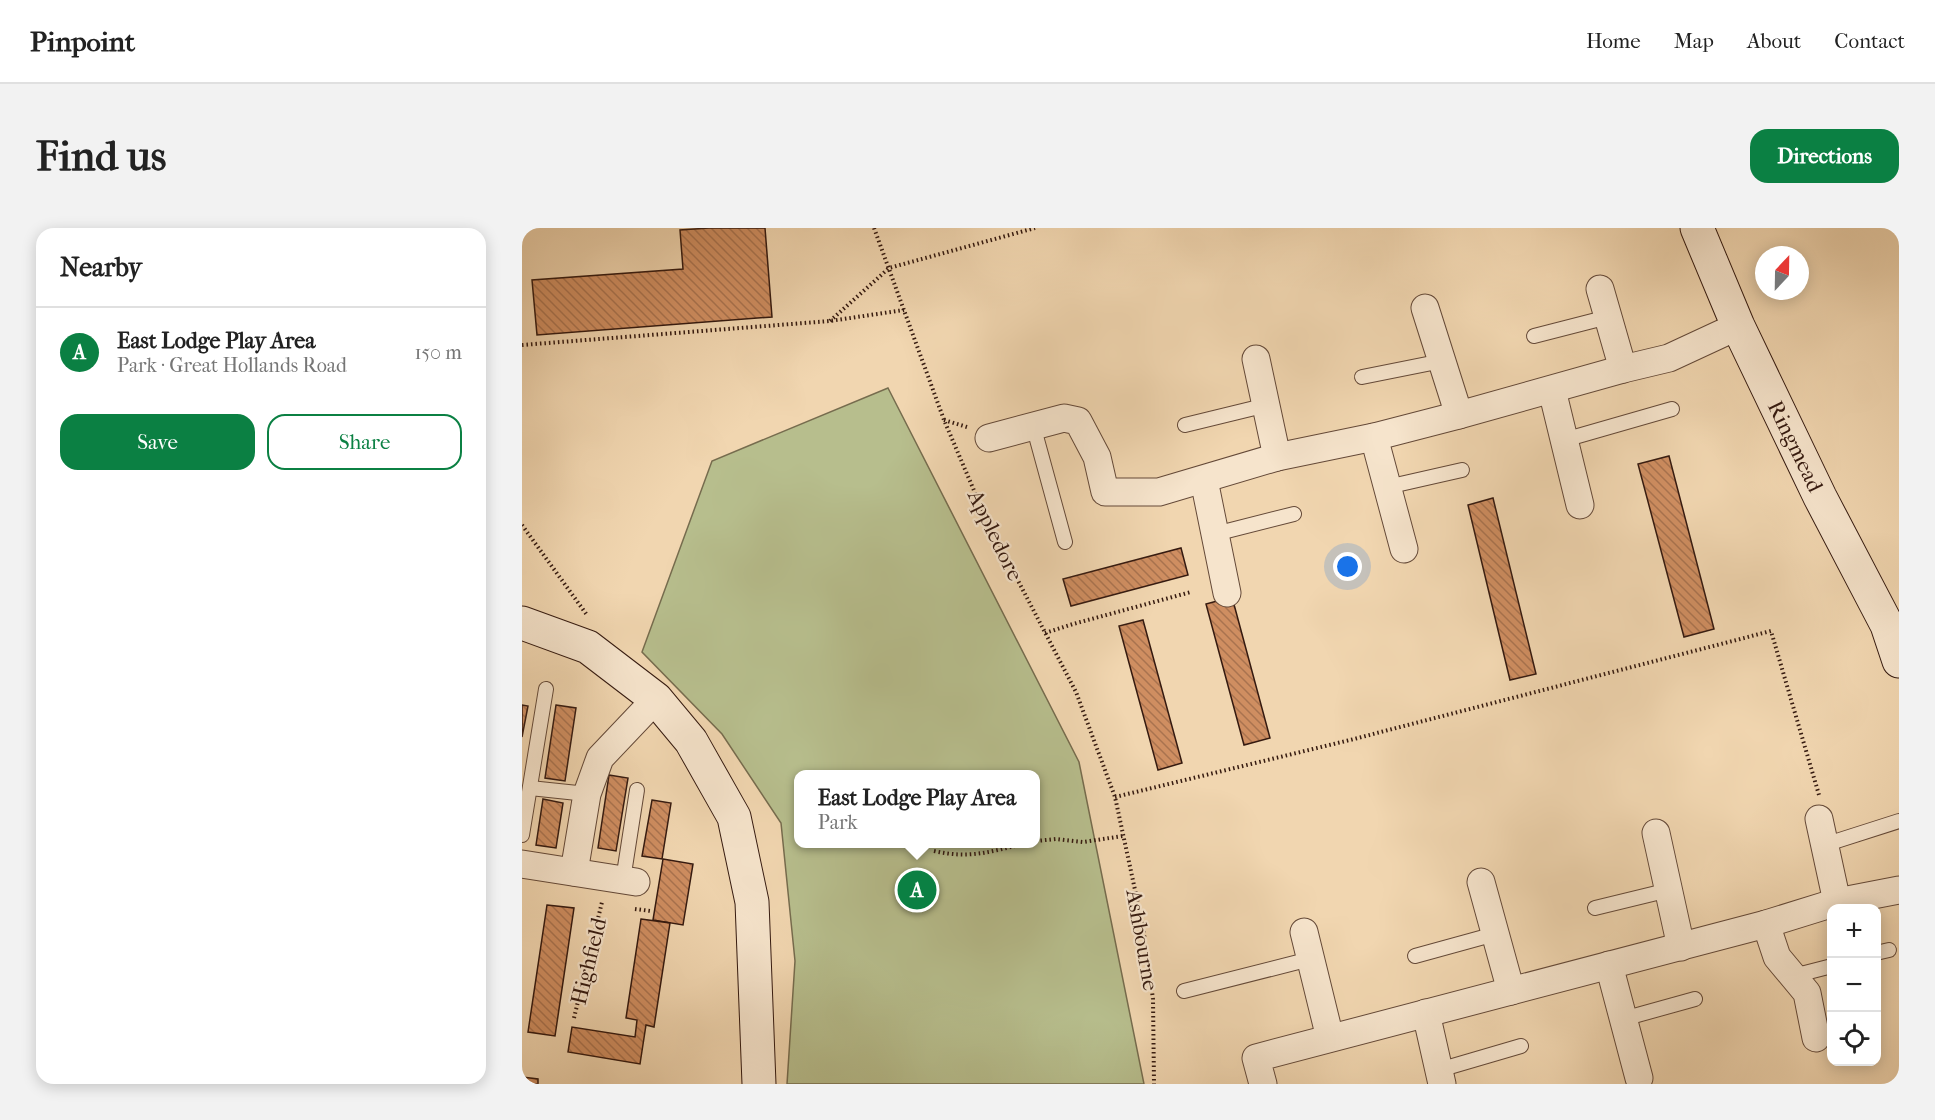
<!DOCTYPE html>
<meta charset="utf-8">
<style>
body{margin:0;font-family:"IM FELL French Canon",serif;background:#f2f2f2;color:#222}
.controls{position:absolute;right:18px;bottom:18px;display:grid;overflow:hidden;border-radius:12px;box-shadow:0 3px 15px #0003}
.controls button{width:54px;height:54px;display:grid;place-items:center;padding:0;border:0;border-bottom:2px solid #e0e0e0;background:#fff;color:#222;font:30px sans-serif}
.compass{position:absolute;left:1233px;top:18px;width:54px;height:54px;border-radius:50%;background:#fff;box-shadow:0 3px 15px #0003;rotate:22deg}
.you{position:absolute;left:826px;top:339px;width:21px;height:21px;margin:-15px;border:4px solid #fff;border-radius:50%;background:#1a73e8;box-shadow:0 0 0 9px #1a73e833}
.badge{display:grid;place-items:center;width:39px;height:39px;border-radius:50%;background:#0b8043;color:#fff;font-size:20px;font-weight:700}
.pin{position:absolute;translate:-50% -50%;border:3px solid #fff;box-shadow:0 2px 6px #0006}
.popup{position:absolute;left:272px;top:542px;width:246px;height:78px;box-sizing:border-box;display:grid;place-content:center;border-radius:12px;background:#fff;filter:drop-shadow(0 2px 4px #0005);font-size:20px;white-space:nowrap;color:#767676}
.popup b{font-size:22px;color:#222}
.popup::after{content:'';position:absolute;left:50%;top:100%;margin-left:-12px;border:12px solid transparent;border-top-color:#fff}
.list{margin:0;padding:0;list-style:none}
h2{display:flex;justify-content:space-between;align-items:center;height:78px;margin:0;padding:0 24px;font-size:26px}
h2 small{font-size:20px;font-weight:400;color:#767676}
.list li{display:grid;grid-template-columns:39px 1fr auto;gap:18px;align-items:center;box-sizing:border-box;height:90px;padding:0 24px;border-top:2px solid #e0e0e0}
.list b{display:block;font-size:22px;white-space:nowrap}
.list p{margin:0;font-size:20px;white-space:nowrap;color:#767676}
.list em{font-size:20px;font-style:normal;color:#767676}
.actions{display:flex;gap:12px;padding:18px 24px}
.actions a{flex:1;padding:14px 0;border:2px solid #0b8043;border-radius:18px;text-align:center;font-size:21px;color:#0b8043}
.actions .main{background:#0b8043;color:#fff}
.icon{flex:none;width:33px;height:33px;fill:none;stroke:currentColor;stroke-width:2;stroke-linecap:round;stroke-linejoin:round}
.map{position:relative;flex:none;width:1377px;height:856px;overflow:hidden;border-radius:18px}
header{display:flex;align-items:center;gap:36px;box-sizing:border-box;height:84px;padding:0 30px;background:#fff;border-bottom:2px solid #e0e0e0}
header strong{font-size:28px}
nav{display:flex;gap:33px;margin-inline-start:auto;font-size:21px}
.intro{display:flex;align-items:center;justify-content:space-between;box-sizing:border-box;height:144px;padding:0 36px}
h1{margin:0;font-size:42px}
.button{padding:15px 27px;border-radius:18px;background:#0b8043;color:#fff;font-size:21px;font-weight:700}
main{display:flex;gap:36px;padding:0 36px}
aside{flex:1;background:#fff;border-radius:18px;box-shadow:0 3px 15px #0003}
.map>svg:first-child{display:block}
.green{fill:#b7be8d;stroke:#766c4e;stroke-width:1.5;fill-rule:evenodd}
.building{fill:url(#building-back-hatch);stroke:#351a10;stroke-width:1.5}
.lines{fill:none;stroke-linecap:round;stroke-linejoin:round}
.lane-casing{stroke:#644938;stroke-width:16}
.street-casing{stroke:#644938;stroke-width:29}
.secondary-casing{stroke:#351a10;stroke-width:35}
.path{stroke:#351a10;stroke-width:4;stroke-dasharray:1.5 3;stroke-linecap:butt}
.lane{stroke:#f6e4cc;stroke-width:14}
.street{stroke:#f6e4cc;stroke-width:27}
.secondary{stroke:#f6e4cc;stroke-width:33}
.labels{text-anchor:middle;stroke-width:4.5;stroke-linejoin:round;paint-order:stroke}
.street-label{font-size:22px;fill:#351a10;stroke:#f6e4cc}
</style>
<header>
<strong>Pinpoint</strong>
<nav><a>Home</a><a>Map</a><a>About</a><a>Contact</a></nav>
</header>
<div class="intro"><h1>Find us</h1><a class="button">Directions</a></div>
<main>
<aside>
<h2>Nearby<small></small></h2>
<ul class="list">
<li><span class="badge">A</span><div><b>East Lodge Play Area</b><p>Park · Great Hollands Road</p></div><em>150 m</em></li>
</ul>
<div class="actions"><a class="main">Save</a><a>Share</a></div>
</aside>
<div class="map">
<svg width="1377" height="856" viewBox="0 0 1377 856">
<defs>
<pattern id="building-back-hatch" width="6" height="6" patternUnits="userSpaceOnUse" patternTransform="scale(1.5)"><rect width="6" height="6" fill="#cf8e61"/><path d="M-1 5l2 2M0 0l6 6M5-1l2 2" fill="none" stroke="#a9734f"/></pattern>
</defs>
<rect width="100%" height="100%" fill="#f1d6b0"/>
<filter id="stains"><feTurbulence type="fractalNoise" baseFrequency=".00333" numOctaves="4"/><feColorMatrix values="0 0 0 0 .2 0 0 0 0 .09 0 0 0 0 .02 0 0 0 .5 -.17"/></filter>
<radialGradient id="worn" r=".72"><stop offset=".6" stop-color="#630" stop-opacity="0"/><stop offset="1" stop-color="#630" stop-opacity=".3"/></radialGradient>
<path class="green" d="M366,160L557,534L622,856H265L273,733L259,595L200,506L120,424L190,233ZM276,546H514V616H276Z"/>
<g class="building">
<polygon points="187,0 243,0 250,89 15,107 10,52 161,41 158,2"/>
<polygon points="1147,228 1192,401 1162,409 1116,236"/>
<polygon points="971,270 1014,446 988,452 946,277"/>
<polygon points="659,320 666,347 549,378 541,351"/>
<polygon points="710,369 748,510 722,517 684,376"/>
<polygon points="621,392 660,535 636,542 597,398"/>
<polygon points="0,477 6,478 0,509"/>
<polygon points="34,477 54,480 43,553 23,550"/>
<polygon points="87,547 106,550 94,623 76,620"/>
<polygon points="21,571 41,575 34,620 14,617"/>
<polygon points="130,572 149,575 140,631 120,628"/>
<polygon points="141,631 171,636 161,697 131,692"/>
<polygon points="25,677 52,680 33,808 6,804"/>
<polygon points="119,691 148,695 132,799 124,797 118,836 46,824 50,799 113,809 115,792 104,790"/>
<polygon points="0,849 16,851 16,856 0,856"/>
</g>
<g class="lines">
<g class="lane-casing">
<g id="lane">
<polyline points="1012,108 1086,89"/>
<polyline points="840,149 920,133"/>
<polyline points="511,197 543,314"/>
<polyline points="663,197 745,177"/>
<polyline points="1042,212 1150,181"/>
<polyline points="865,259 940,242"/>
<polyline points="693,306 772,286"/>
<polyline points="8,560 65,566"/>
<polyline points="0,607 24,461"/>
<polyline points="1302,617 1377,593"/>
<polyline points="101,652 115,562"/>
<polyline points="1073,680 1147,662"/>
<polyline points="1354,725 1367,722"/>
<polyline points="893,728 973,706"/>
<polyline points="1271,748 1310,738"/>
<polyline points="662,763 788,731"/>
<polyline points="1101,791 1173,771"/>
<polyline points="917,842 999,818"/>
</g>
</g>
<g class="street-casing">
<g id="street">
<polyline points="1078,61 1101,141"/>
<polyline points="903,80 937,187"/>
<polyline points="734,131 755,229"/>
<polyline points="1030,162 1058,277"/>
<polyline points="852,209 882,321"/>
<polyline points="467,210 542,190 556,193 575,229 583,264 637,264 755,229 852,209 937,187 1101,141 1147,130 1216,98"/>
<polyline points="682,252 705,365"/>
<polyline points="1297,591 1315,674"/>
<polyline points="1134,605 1159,719"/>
<polyline points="0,636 114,654"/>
<polyline points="52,644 65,566 78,530 134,471"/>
<polyline points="959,654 989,763"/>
<polyline points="1244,696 1255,729 1285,765 1294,810"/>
<polyline points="782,704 808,810"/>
<polyline points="1087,737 1117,850"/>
<polyline points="904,785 920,856"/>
<polyline points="741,856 734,830 1244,696 1315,674 1377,662"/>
</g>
</g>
<g class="secondary-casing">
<g id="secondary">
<polyline points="1175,0 1216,98 1298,269 1365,397 1377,433"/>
<polyline points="0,395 66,419 134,471 169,513 212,589 230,674 237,856"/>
</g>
</g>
<g class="path">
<polyline points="352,0 422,192 465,293 554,464 593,569 621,699 631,771 632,856"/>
<polyline points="308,93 367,40 513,0"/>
<polyline points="0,117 308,93 382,82"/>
<polyline points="422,192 445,199"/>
<polyline points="0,297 65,387"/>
<polyline points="523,405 551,396 669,364"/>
<polyline points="593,569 828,512 1249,403 1297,567"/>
<polyline points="514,613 534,611 561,614 601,608"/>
<path d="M412,623C447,631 467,624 501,616"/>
<polyline points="113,681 129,683"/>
<polyline points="52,790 80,674"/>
</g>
<use href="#lane" class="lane"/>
<use href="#street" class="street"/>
<use href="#secondary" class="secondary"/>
</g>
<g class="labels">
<g class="street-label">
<text transform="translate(1274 218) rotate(64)" y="8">Ringmead</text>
<text transform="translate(474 307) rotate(64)" y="8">Appledore</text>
<text transform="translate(621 712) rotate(80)" y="8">Ashbourne</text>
<text transform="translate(66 733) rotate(-76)" y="8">Highfield</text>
</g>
</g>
<rect width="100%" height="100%" filter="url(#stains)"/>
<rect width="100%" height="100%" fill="url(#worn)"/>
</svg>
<div class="controls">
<button>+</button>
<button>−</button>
<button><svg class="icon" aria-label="locate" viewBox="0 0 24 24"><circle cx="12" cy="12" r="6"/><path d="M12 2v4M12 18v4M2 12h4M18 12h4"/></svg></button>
</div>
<svg class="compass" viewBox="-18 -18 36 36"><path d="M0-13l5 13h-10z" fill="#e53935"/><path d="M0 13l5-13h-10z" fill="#767676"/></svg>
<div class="you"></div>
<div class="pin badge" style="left:395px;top:662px">A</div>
<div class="popup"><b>East Lodge Play Area</b>Park</div>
</div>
</main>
